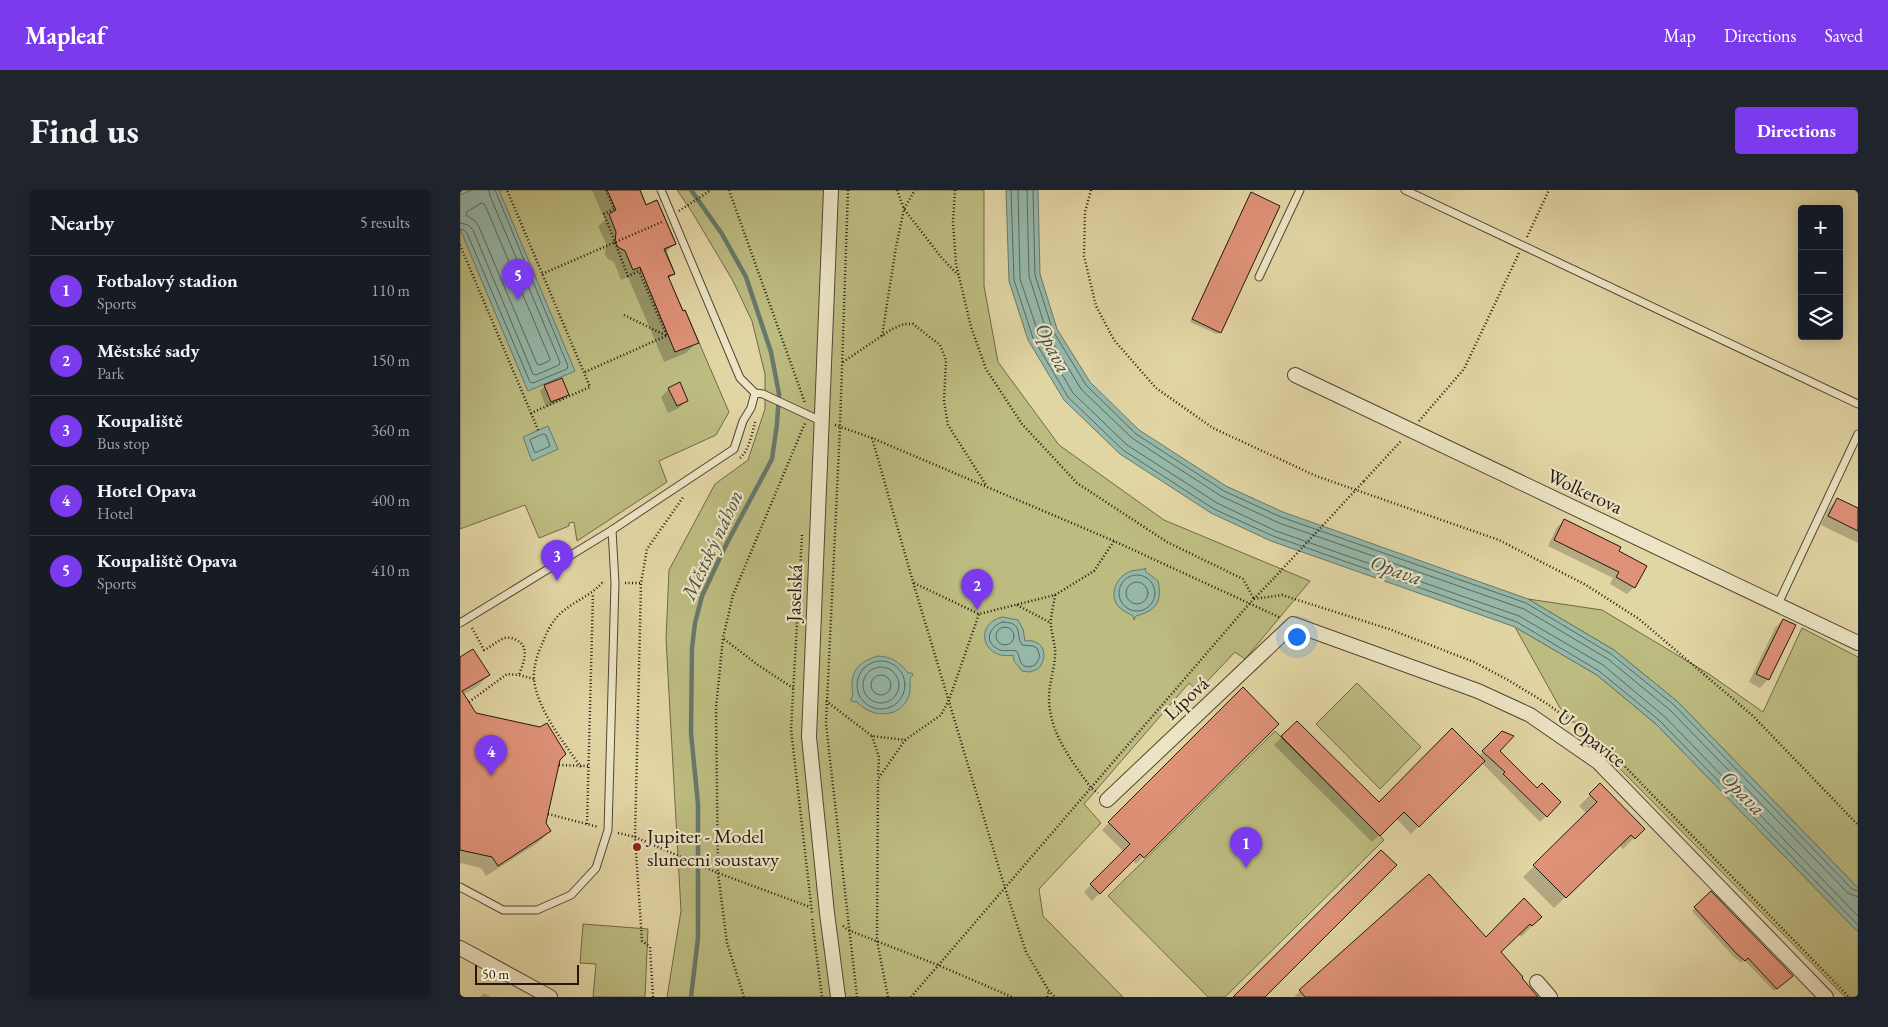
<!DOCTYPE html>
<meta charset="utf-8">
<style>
body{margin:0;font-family:"EB Garamond",serif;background:#20242c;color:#f1f3f6}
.controls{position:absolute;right:15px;top:15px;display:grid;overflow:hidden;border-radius:5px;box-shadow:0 2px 12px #0003}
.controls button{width:45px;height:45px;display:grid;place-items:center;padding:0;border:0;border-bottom:1px solid #363941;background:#171b24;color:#f1f3f6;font:25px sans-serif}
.scale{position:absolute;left:15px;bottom:12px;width:104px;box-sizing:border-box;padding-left:5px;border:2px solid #23170f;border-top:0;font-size:14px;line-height:18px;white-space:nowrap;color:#23170f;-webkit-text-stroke:4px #ece4c4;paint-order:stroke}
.you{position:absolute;left:836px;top:446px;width:18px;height:18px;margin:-12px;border:4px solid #fff;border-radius:50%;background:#1a73e8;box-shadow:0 0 0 8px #1a73e833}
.badge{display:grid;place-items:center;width:32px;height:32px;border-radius:50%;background:#7c3aed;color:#fff;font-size:16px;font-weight:700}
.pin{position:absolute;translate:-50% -41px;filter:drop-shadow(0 1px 2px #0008)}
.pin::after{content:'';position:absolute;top:26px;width:18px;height:15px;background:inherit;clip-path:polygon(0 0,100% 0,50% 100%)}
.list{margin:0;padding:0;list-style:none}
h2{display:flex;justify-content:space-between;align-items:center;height:65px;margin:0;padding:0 20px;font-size:21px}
h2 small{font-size:16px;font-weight:400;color:#9ea1a6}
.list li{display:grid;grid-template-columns:32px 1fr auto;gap:15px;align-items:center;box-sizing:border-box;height:70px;padding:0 20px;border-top:1px solid #363941}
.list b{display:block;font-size:19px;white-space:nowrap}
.list p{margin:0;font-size:16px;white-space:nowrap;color:#9ea1a6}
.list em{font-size:16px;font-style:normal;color:#9ea1a6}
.icon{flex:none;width:28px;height:28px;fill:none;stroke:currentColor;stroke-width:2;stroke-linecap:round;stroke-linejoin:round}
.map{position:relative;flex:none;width:1398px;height:807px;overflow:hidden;border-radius:5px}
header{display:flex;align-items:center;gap:30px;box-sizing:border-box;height:70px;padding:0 25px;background:#7c3aed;color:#fff}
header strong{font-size:24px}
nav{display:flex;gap:28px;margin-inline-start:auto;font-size:18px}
.intro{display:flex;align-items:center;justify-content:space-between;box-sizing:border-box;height:120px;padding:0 30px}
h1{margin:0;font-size:35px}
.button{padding:12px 22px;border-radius:5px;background:#7c3aed;color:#fff;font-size:18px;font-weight:700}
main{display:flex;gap:30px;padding:0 30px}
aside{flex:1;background:#171b24;border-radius:5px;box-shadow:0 2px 12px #0003}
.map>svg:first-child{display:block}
.green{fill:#bcbb80;stroke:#706948}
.water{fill:#95b8aa;stroke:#67786c}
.shadow{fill:#0003}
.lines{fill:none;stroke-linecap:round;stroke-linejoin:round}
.shore{stroke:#5c685c;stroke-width:1}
.stream{stroke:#67786c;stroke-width:4.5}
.building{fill:#df9278;stroke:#23170f}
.lane-casing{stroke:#534634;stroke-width:9}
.street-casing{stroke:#534634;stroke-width:16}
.path{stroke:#23170f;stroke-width:2.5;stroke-dasharray:1 2.5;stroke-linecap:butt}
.lane{stroke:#ece4c4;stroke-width:7}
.street{stroke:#ece4c4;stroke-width:14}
.path-bridge{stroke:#23170f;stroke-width:2.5;stroke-dasharray:1 2.5;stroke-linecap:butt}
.poi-dot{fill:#8f2418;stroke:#ece4c4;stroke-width:2}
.labels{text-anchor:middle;stroke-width:4.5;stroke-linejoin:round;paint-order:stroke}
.street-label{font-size:20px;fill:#23170f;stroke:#ece4c4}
.poi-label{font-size:20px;fill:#23170f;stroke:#ece4c4;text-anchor:start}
.water-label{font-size:21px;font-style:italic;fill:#4b4f45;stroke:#ece4c4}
</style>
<header>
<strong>Mapleaf</strong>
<nav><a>Map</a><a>Directions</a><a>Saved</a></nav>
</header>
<div class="intro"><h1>Find us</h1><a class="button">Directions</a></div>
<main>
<aside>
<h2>Nearby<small>5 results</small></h2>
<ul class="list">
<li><span class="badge">1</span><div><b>Fotbalový stadion</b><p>Sports</p></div><em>110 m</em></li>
<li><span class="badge">2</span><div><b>Městské sady</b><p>Park</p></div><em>150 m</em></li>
<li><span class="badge">3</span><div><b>Koupaliště</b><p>Bus stop</p></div><em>360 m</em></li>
<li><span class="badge">4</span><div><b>Hotel Opava</b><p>Hotel</p></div><em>400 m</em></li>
<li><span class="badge">5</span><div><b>Koupaliště Opava</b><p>Sports</p></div><em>410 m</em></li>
</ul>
</aside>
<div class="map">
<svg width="1398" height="807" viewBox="0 0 1398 807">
<rect width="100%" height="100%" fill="#e2d5a4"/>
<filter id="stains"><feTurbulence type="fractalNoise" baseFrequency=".004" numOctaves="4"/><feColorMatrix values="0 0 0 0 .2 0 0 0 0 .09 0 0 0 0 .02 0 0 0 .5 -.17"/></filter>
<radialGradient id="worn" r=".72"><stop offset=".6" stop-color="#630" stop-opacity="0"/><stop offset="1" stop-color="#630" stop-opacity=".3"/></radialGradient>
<g class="green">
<polygon points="0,0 180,0 186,15 197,10 216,54 205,59 215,84 208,87 223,121 225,120 269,222 256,245 199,271 207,292 117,351 114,332 109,333 109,336 79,348 65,315 0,339"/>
<polygon points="217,0 524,0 524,96 538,172 599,255 704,330 850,391 785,469 775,462 738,501 729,493 624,614 641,633 579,699 583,726 663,807 207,807 221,721 206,449 209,380 255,294 288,270 305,219 305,184 292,131 273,91 232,22"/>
<polygon points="1068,409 1142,420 1249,484 1303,522 1342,438 1398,467 1398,698 1218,512 1154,460"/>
<polygon points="1055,437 1137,485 1196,534 1398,742 1398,807 1385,807 1100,518"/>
<polygon points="897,493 961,557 920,599 856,534"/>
<polygon points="815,541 924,650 765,807 748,807 648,706"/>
<polygon points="123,734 188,739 185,807 133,807 136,774 120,773"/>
</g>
<g class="water">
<polygon points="12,0 39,0 115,181 68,201 0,39 0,5"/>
<polygon points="546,0 578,0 580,84 597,139 630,192 679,240 766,296 823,322 1068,409 1154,460 1218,512 1398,698 1398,742 1196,534 1137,485 1055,437 811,351 751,323 660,264 604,210 568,150 549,91"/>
<polygon points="88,236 98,259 72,271 63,247"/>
<path d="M686,378L685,381L698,391C703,412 695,421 676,426L674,430L673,426C668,423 663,421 659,417C649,407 655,389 667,383C673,379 680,381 686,378Z"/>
<path d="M542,427L558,430L563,439L565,451C583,448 590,466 578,479L570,482L562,481L554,471L553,465C524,471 512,435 542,427Z"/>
<path d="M418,466C433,467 439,472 448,483H452L453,485L450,488C450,494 451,502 448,508C438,530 410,527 397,512L391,511V509L393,505C389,483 397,472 418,466Z"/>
</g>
<g class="shadow">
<polygon points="132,0 178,0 185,16 214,54 205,64 213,83 208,89 237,152 226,163 204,172 168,87 161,90 154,72 147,68 145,64 146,54 138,36 145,30"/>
<polygon points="789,6 760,142 757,144 730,132"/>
<polygon points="85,196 108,205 102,210 86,217 80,201"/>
<polygon points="209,199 227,210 219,218 208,223 201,207"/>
<polygon points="1378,309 1398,319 1398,353 1361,335 1369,318"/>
<polygon points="1104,331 1185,376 1174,397 1167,404 1150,394 1153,388 1088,356 1097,337"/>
<polygon points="1323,430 1308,489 1300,498 1289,492 1315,438"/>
<polygon points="0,468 29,485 18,496 3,505 15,524 99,569 84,633 90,641 79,652 26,686 21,678 0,673"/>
<polygon points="783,499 817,534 676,674 672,670 632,711 624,702 664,662 642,640"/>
<polygon points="837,532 919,614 1019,566 1042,542 1038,561 1077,600 1100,612 1080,632 1022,573 951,644 936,628 912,652 814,555"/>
<polygon points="1140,595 1183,639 1163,659 1159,655 1094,718 1063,687 1127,624 1119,616"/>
<polygon points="969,686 1026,748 1081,727 1061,747 1058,744 1039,762 1077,807 834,807"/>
<polygon points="1251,703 1329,789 1314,801 1284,770 1281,773 1273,766 1232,721"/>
<polygon points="24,803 31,807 20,807"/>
</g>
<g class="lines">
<g class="shore">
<polyline points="551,0 554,90 573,148 608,207 663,260 754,319 813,346 1057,432 1139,481 1200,531 1398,735"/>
<polyline points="558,0 560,89 579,145 613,203 667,255 757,313 816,341 1059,426 1143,475 1205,527 1398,726"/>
<polyline points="567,0 569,86 587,143 621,199 672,248 761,306 819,333 1064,419 1148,469 1210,520 1388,703 1398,707"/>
<polyline points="573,0 575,85 593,141 626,195 676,244 764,301 821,327 1066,413 1151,464 1214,515 1392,699 1398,701"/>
<polygon points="22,13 25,15 90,169 89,171 80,175 77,174 19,37 15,31 6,25 7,22"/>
<polyline points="0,33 8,35 13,40 73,184 76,185 99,175 100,172 30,6 29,0"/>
<polyline points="0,39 4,40 7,43 70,192 73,193 107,179 108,176 35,0"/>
<polygon points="83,244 86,245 90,256 75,263 70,250"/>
<circle cx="677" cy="403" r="18"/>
<circle cx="677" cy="403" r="11"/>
<path d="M543,432C564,433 555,444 562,455L573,456L577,458L580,467L575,475L570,477L564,476C558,472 561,466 556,461C549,459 543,463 536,458C523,450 531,435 543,432Z"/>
<circle cx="545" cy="446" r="9"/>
<circle cx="421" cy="495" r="24"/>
<circle cx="421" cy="495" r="18"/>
<circle cx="421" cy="495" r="10"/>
</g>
<polyline class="stream" points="231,807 238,748 238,614 231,543 232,458 235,433 242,406 266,355 312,269 317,234 319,204 311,162 286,87 262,44 231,0"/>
</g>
<g class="building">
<polygon points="147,0 180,0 186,15 197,10 216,54 204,59 215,84 208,86 223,121 225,120 239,153 215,162 180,77 173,80 165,61 158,57 155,52 156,42 149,24 156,20"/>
<polygon points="791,2 820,16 761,143 732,129"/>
<polygon points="102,188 109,205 91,212 84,195"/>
<polygon points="220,192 228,211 217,216 208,198"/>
<polygon points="1377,308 1398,318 1398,341 1368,326"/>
<polygon points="1104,329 1161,357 1159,361 1187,376 1175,398 1156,387 1159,382 1094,350"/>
<polygon points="1323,429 1336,435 1309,490 1296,484"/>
<polygon points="13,459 30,485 2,501 16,523 80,537 87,533 106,564 100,570 86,633 91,641 38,676 32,667 0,660 0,467"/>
<polygon points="783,497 819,534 684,668 680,664 640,704 630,694 670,654 648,632"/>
<polygon points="837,531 919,612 992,538 1025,571 959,637 944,622 920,646 821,546"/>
<polygon points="1042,541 1054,546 1040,561 1077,598 1082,593 1101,612 1087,627 1043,584 1045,582 1022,561"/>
<polygon points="1140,593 1185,639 1175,649 1171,645 1106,708 1073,675 1137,612 1129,604"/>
<polygon points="921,660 937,675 805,807 773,807"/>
<polygon points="969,684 1026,747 1064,708 1082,727 1072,736 1070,734 1041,762 1063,787 1062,788 1078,807 845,807 839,800"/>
<polygon points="1251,701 1333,786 1317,799 1288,768 1285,771 1276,763 1234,717"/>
</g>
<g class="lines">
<g class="lane-casing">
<g id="lane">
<polyline points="201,0 280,188 295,203"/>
<polyline points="945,0 1398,214"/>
<polyline points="799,87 840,0"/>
<polyline points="1318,414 1398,244"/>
<polyline points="0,433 152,340 274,259 283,231 291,218 295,203 303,204 361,231"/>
<polyline points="0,697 43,720 77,720 111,705 136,678 148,640 155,393 152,340"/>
</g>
</g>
<g class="street-casing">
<g id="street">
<polyline points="371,0 349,547 367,723 378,807"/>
<polyline points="835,185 1398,453"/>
<polyline points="647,610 833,434 1018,501 1070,525 1138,572 1366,807"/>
<polyline points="0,758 90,807"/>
<polyline points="1077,792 1090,807"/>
</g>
</g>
<g class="path">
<polyline points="146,0 154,19"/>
<polyline points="269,0 345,213"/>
<polyline points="388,0 380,237 366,534 397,807"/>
<polyline points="437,0 444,19 481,67 498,85"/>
<polyline points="495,0 493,32 496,74 511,137 526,179 562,234 617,293 707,352 783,389 794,409"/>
<polyline points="631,0 625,22 624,66 636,116 654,150 696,198 753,238 856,286 1039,350 1126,395 1179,429 1293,526 1398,635"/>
<polyline points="154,19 144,24 168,86 181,80"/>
<polyline points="219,21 251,0"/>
<polyline points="1067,47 1089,0"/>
<polyline points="0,55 71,223 130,197 47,0"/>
<polyline points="82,84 204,31"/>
<polyline points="164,125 207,146 179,81"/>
<polyline points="422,146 436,57 444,19 455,0"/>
<polyline points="383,172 432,139 444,134 453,134 480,155 486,170 484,211 488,235 526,295"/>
<polyline points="125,182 206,146"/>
<polyline points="71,223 78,240"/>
<polyline points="959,231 1004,179 1059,63"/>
<polyline points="375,235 412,248 654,351 821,428"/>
<polyline points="412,248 453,392 545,698 566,762 589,801 595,807"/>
<path d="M280,268C289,260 292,244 295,232"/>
<polyline points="904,291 942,250"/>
<polyline points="342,345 331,539 352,723"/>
<polyline points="165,393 181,393"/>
<polyline points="454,393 519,424 595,405 634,381 654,351"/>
<path d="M595,405C594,415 590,426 591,436C592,446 596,457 595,466C594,481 589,494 589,508C589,543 612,571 631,598L638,603"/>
<polyline points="794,409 822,405 929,439 1014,472 1048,490 1086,513 1144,555 1389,807"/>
<polyline points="557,415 591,433"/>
<path d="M12,438L24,460C31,457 38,450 45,448C49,447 53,448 56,450C71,456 63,474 59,485"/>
<polyline points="264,449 298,475 333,498"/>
<polyline points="366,511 412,546 445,550 481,525 489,510 519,424"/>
<polyline points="9,512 47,484 59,485 74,489"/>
<polyline points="412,546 419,567 418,587"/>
<polyline points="99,575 128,576"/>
<path d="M121,577C105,555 76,517 74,489C73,477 78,462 83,452C87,441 93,430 101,423C114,411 129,407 142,393H145"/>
<polyline points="88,624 138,637"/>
<polyline points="127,634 133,403"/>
<polyline points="158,643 175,647 258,683 350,717"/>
<polyline points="352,729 362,807"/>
<polyline points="383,736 388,740 478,775 552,807"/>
<polyline points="193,807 190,757 182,751 175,647 181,393 187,359 224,306"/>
<polyline points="284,807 267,753 258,683 256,518 263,448 273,405 345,233"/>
<polyline points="428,807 417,751 418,589 445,550"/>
<polyline points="451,807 789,414 815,387"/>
<polyline points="587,807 589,801"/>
</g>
<use href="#lane" class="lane"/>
<use href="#street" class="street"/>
<polyline class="path-bridge" points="815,387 904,291"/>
</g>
<circle class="poi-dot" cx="177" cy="657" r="5"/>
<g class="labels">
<g class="street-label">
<text transform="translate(1125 301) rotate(25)" y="7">Wolkerova</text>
<text transform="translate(334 403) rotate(-88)" y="7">Jaselská</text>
<text transform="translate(726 508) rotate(-43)" y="7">Lípová</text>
<text transform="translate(1132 548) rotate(38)" y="7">U Opavice</text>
</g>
<g class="poi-label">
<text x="187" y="653">Jupiter - Model<tspan x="187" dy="23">slunecni soustavy</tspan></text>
</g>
<g class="water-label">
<text transform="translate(593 158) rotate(63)" y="7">Opava</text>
<text transform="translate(252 355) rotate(-65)" y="7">Městský náhon</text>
<text transform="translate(936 380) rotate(19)" y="7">Opava</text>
<text transform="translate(1283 603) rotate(46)" y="7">Opava</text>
</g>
</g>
<rect width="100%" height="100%" filter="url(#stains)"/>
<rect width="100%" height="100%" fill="url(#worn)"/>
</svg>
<div class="controls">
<button>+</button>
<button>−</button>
<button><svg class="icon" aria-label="layers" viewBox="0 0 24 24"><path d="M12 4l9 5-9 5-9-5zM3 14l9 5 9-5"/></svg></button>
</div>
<div class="scale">50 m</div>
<div class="you"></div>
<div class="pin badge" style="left:786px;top:678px">1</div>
<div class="pin badge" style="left:517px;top:420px">2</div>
<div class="pin badge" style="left:97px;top:391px">3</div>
<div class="pin badge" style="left:31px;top:586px">4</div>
<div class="pin badge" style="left:58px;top:110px">5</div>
</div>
</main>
